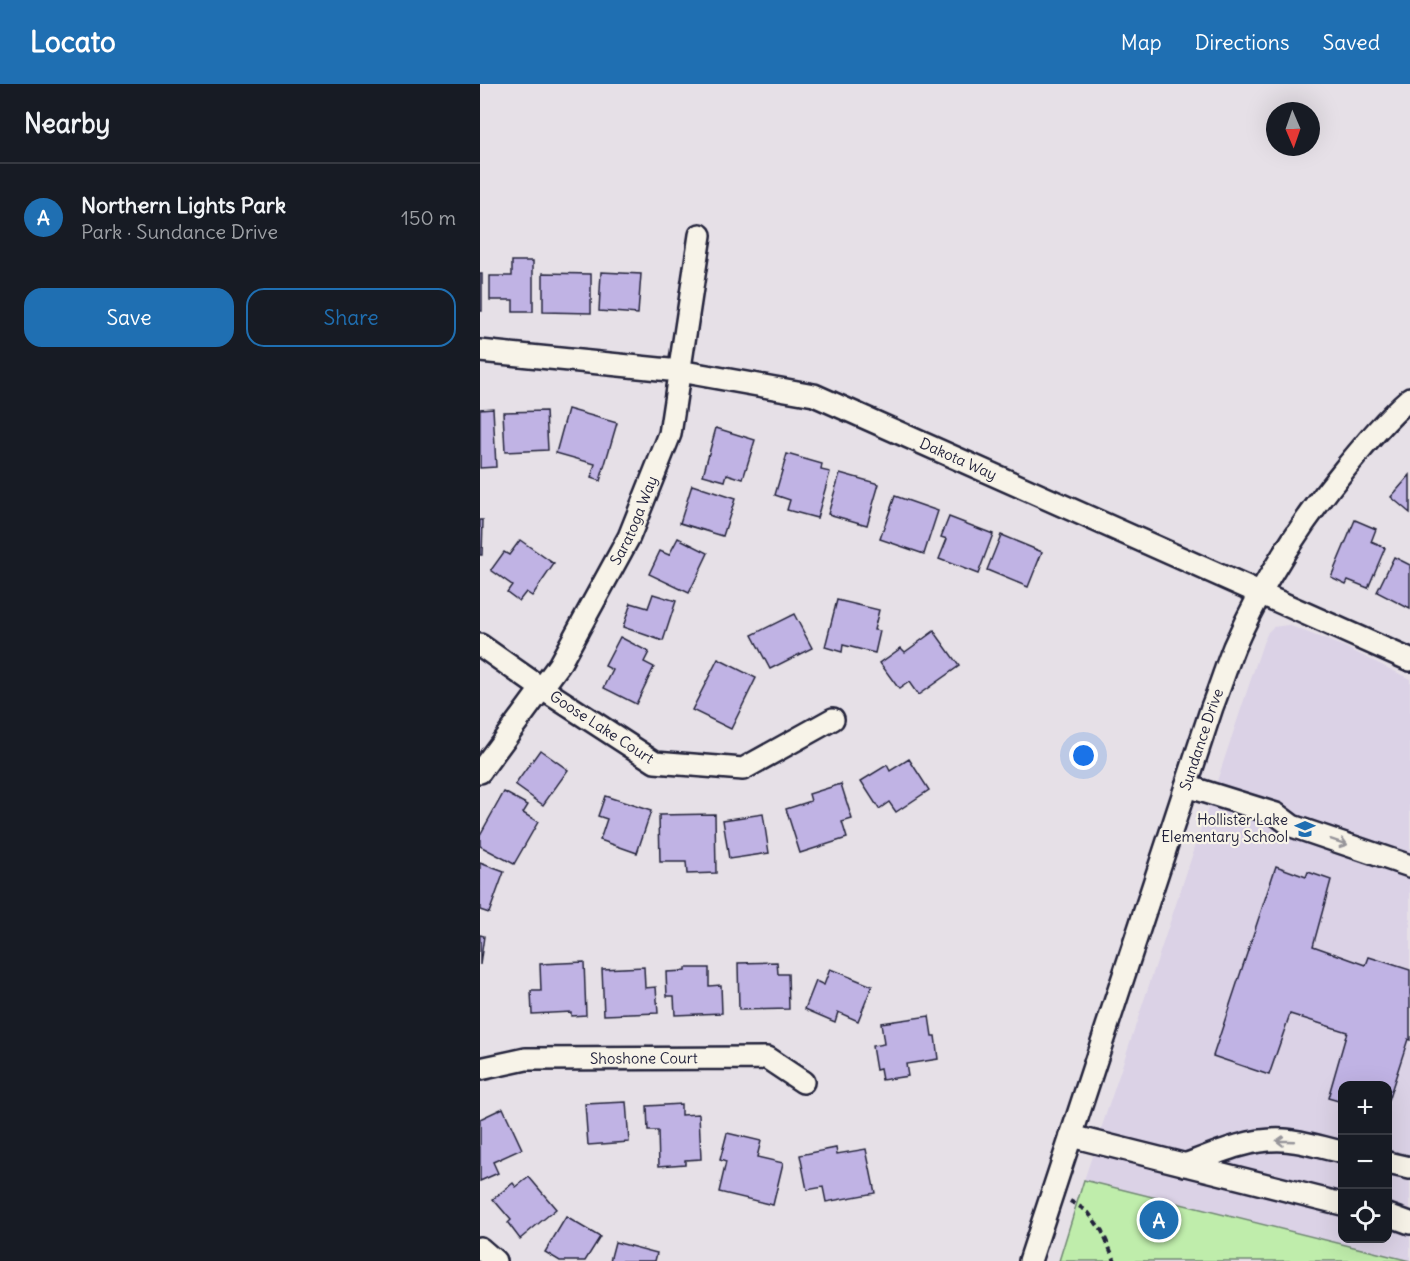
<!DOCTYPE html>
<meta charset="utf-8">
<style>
body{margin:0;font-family:Delius,sans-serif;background:#20242c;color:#f1f3f6}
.controls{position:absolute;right:18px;bottom:18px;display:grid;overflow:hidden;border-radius:12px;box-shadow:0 6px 24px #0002}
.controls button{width:54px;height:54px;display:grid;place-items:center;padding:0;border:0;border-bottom:2px solid #363941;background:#171b24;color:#f1f3f6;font:30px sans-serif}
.compass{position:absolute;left:786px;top:18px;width:54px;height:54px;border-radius:50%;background:#171b24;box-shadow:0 6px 24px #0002;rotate:178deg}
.you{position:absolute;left:604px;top:672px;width:21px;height:21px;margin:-15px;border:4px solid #fff;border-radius:50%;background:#1a73e8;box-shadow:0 0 0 9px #1a73e833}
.badge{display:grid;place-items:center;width:39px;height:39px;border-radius:50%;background:#1f6fb2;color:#fff;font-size:20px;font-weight:700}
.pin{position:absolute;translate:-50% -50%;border:3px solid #fff;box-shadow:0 2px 6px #0006}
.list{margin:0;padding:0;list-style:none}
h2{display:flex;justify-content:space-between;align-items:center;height:78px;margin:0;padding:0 24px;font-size:26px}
h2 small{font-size:20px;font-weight:400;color:#9ea1a6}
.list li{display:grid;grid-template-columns:39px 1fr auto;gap:18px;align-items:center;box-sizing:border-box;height:108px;padding:0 24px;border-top:2px solid #363941}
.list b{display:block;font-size:22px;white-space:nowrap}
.list p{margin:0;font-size:20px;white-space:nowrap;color:#9ea1a6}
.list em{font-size:20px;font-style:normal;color:#9ea1a6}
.actions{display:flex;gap:12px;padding:18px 24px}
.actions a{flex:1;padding:14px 0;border:2px solid #1f6fb2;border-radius:18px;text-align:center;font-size:21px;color:#1f6fb2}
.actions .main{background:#1f6fb2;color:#fff}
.icon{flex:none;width:33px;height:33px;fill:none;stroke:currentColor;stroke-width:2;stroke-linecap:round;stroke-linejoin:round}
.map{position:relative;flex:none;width:930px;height:1177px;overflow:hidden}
header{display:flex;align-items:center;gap:36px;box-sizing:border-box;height:84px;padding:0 30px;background:#1f6fb2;color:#fff}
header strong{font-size:28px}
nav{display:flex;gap:33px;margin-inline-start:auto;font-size:21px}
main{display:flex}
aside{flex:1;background:#171b24}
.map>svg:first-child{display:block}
.built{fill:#dbd2e6;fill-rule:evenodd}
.green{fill:#bfedab;stroke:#708873;stroke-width:1.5}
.building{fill:#c0b3e4;stroke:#22223b;stroke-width:1.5}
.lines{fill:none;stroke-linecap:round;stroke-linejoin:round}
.minor-casing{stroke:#22223b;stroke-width:26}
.path{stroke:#22223b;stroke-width:4;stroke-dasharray:6 4.5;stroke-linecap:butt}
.minor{stroke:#f7f3e8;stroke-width:21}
.oneway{stroke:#97959a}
.labels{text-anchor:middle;stroke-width:4.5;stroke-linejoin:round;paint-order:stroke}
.street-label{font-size:15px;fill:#22223b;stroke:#f7f3e8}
.poi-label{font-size:15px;fill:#22223b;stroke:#f7f3e8;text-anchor:end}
</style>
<header>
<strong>Locato</strong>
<nav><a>Map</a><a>Directions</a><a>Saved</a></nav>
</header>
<main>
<aside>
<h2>Nearby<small></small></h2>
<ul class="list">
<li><span class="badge">A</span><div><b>Northern Lights Park</b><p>Park · Sundance Drive</p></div><em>150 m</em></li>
</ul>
<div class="actions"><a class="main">Save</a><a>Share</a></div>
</aside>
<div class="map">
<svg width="930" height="1177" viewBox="0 0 930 1177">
<rect width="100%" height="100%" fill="#e6e0e7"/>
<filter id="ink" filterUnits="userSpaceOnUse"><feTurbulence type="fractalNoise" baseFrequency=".0167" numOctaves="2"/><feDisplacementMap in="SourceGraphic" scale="12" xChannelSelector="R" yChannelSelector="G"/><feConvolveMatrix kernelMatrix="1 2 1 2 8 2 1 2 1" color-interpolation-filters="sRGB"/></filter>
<g filter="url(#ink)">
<path class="built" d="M808,541L865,563L930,595V1177L604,1096L783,559L788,548L793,543ZM862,1002H908V1154H862Z"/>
<polygon class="green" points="604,1096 930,1177 579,1177"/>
<g class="building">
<polygon points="32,177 53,177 53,228 33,228 33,216 10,216 10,192 32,192"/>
<polygon points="121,188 161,190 158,230 119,227"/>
<polygon points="63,189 111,190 111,229 63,228"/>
<rect x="0" y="190" width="2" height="37"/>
<polygon points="13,324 16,383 0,384 0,325"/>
<polygon points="88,325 137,339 120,397 111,394 115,380 76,369"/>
<polygon points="66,327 68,366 25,368 23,328"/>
<polygon points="236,344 275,356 263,395 247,390 245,397 223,391"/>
<polygon points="307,370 342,380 341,386 350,388 337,434 307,426 310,416 295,411"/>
<polygon points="360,389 399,400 387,441 348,430"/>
<polygon points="930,391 930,429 911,413"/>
<polygon points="212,401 255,415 243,452 200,439"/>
<polygon points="415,412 458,427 444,470 400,455"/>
<polygon points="469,433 513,450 498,490 459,475 467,455 461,453"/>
<polygon points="0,436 3,436 2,471 0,471"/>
<polygon points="875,436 896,445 891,458 905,464 888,504 868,496 866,500 851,493"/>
<polygon points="521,451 562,468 548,503 507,486"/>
<polygon points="198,454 228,469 209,509 169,490 180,467 189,471"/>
<polygon points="40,456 74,480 52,512 46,508 39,517 27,508 32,501 11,486 24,468 29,471"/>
<polygon points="914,473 930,481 930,525 897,508"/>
<polygon points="173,510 196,517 183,557 143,543 151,519 168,524"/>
<polygon points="357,516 399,526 394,546 400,547 395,569 363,561 362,568 345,563"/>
<polygon points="314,530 332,564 290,585 272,551"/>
<polygon points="454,547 479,582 438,611 429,598 419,605 400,579 421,564 425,568"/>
<polygon points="140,553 169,568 164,578 174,583 156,620 124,604 133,586 125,582"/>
<polygon points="238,575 276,594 251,645 212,626"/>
<polygon points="60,666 88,686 63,721 35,701"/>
<polygon points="429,675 449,706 416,728 409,718 399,725 381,697 407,681 410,687"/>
<polygon points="361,700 372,735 362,738 367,754 320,769 306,725 331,717 329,710"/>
<polygon points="24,708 48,721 43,729 58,738 34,780 0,762 0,751"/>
<polygon points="125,712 171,727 157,769 120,756 127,735 118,732"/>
<polygon points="235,730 236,789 207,790 206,778 180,778 179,731"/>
<polygon points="283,730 289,769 249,775 243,736"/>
<polygon points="0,779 24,788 9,829 0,826"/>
<polygon points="796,782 826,793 828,788 851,796 833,862 886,881 889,873 930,886 930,956 928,955 908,1017 908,1002 862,1002 862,1018 848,1014 867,948 810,930 789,991 733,972"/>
<polygon points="0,851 4,852 0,881"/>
<polygon points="104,878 106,931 91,932 91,928 52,930 51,907 61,907 60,880"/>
<polygon points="297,878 298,890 308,890 309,925 259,926 258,879"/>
<polygon points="164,883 165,904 176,903 178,929 124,931 122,885"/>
<polygon points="205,884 229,884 229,902 241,901 242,929 195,931 194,912 187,912 186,888 205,887"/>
<polygon points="350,885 392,902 378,937 358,928 355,938 325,925 336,897 344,901"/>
<polygon points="449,932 452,952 455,952 458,975 426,980 428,992 402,996 400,985 396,986 392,962 404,960 401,939"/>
<polygon points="146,1018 149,1058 108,1061 105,1020"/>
<polygon points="201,1020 201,1031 219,1030 221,1075 205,1076 205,1080 179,1082 178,1047 168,1047 167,1022"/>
<polygon points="23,1024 42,1065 13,1078 18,1089 0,1097 0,1035"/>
<polygon points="247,1049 281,1057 277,1073 303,1079 293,1121 239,1108 246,1078 240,1076"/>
<polygon points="356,1064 357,1070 386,1065 395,1109 346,1118 343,1103 327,1106 320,1071"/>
<polygon points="49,1093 76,1125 40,1155 28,1139 31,1136 13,1115 33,1099 36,1103"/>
<polygon points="86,1133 120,1153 105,1177 80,1177 65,1168"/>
<polygon points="135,1158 177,1169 175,1177 130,1177"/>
</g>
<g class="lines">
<g class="minor-casing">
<g id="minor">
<path id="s1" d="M0,267L199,287L334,311L930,576"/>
<path id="s2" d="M0,561L61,604L175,678L263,685L353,635"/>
<path id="s3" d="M0,688L79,581L149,453L190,350L220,151"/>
<polyline points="706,702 796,730 812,742 930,782"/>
<path id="s4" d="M0,985L46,975L287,974L323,998"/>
<polyline points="591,1052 862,1120"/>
<polyline points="908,1079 930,1084"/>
<path d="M705,1081C736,1069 769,1054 804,1056C823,1057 843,1064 862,1068"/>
<polyline points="908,1131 930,1139"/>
<polyline points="0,1164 15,1177"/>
<path id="s5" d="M550,1177L732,623C740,603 746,583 754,563C783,497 822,437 868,381C887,358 907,334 930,314"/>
</g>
</g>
<polyline class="path" points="590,1117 607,1127 622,1147 635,1177"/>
<use href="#minor" class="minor"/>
</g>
<defs><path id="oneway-shaft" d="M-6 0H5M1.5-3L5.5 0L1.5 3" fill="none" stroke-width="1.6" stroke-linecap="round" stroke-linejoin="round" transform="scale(1.5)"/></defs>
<g class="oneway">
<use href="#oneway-shaft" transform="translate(859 758) rotate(18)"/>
<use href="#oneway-shaft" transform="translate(805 1057) rotate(-178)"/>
</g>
</g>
<defs>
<g id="school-bare" transform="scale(1.62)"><path d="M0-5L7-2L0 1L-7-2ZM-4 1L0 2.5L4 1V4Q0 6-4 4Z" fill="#1f6fb2" stroke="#f7f3e8" stroke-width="2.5" paint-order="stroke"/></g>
</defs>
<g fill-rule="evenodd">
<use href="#school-bare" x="825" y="745"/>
</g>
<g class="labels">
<g class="street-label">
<text dy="5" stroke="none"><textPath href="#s1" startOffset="495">Dakota Way</textPath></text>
<text dy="5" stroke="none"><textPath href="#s3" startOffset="296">Saratoga Way</textPath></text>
<text dy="5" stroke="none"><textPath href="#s2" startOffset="147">Goose Lake Court</textPath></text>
<text dy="5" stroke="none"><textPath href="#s5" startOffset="549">Sundance Drive</textPath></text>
<text dy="5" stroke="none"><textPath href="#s4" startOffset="165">Shoshone Court</textPath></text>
</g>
<g class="poi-label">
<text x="808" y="741">Hollister Lake<tspan x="808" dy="17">Elementary School</tspan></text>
</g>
</g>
</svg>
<div class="controls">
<button>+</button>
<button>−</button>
<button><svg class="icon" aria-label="locate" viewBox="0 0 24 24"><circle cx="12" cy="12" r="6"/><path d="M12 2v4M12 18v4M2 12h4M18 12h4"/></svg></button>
</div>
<svg class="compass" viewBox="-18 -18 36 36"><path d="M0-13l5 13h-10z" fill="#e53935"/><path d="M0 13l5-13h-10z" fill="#9ea1a6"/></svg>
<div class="you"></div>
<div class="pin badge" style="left:679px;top:1136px">A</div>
</div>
</main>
